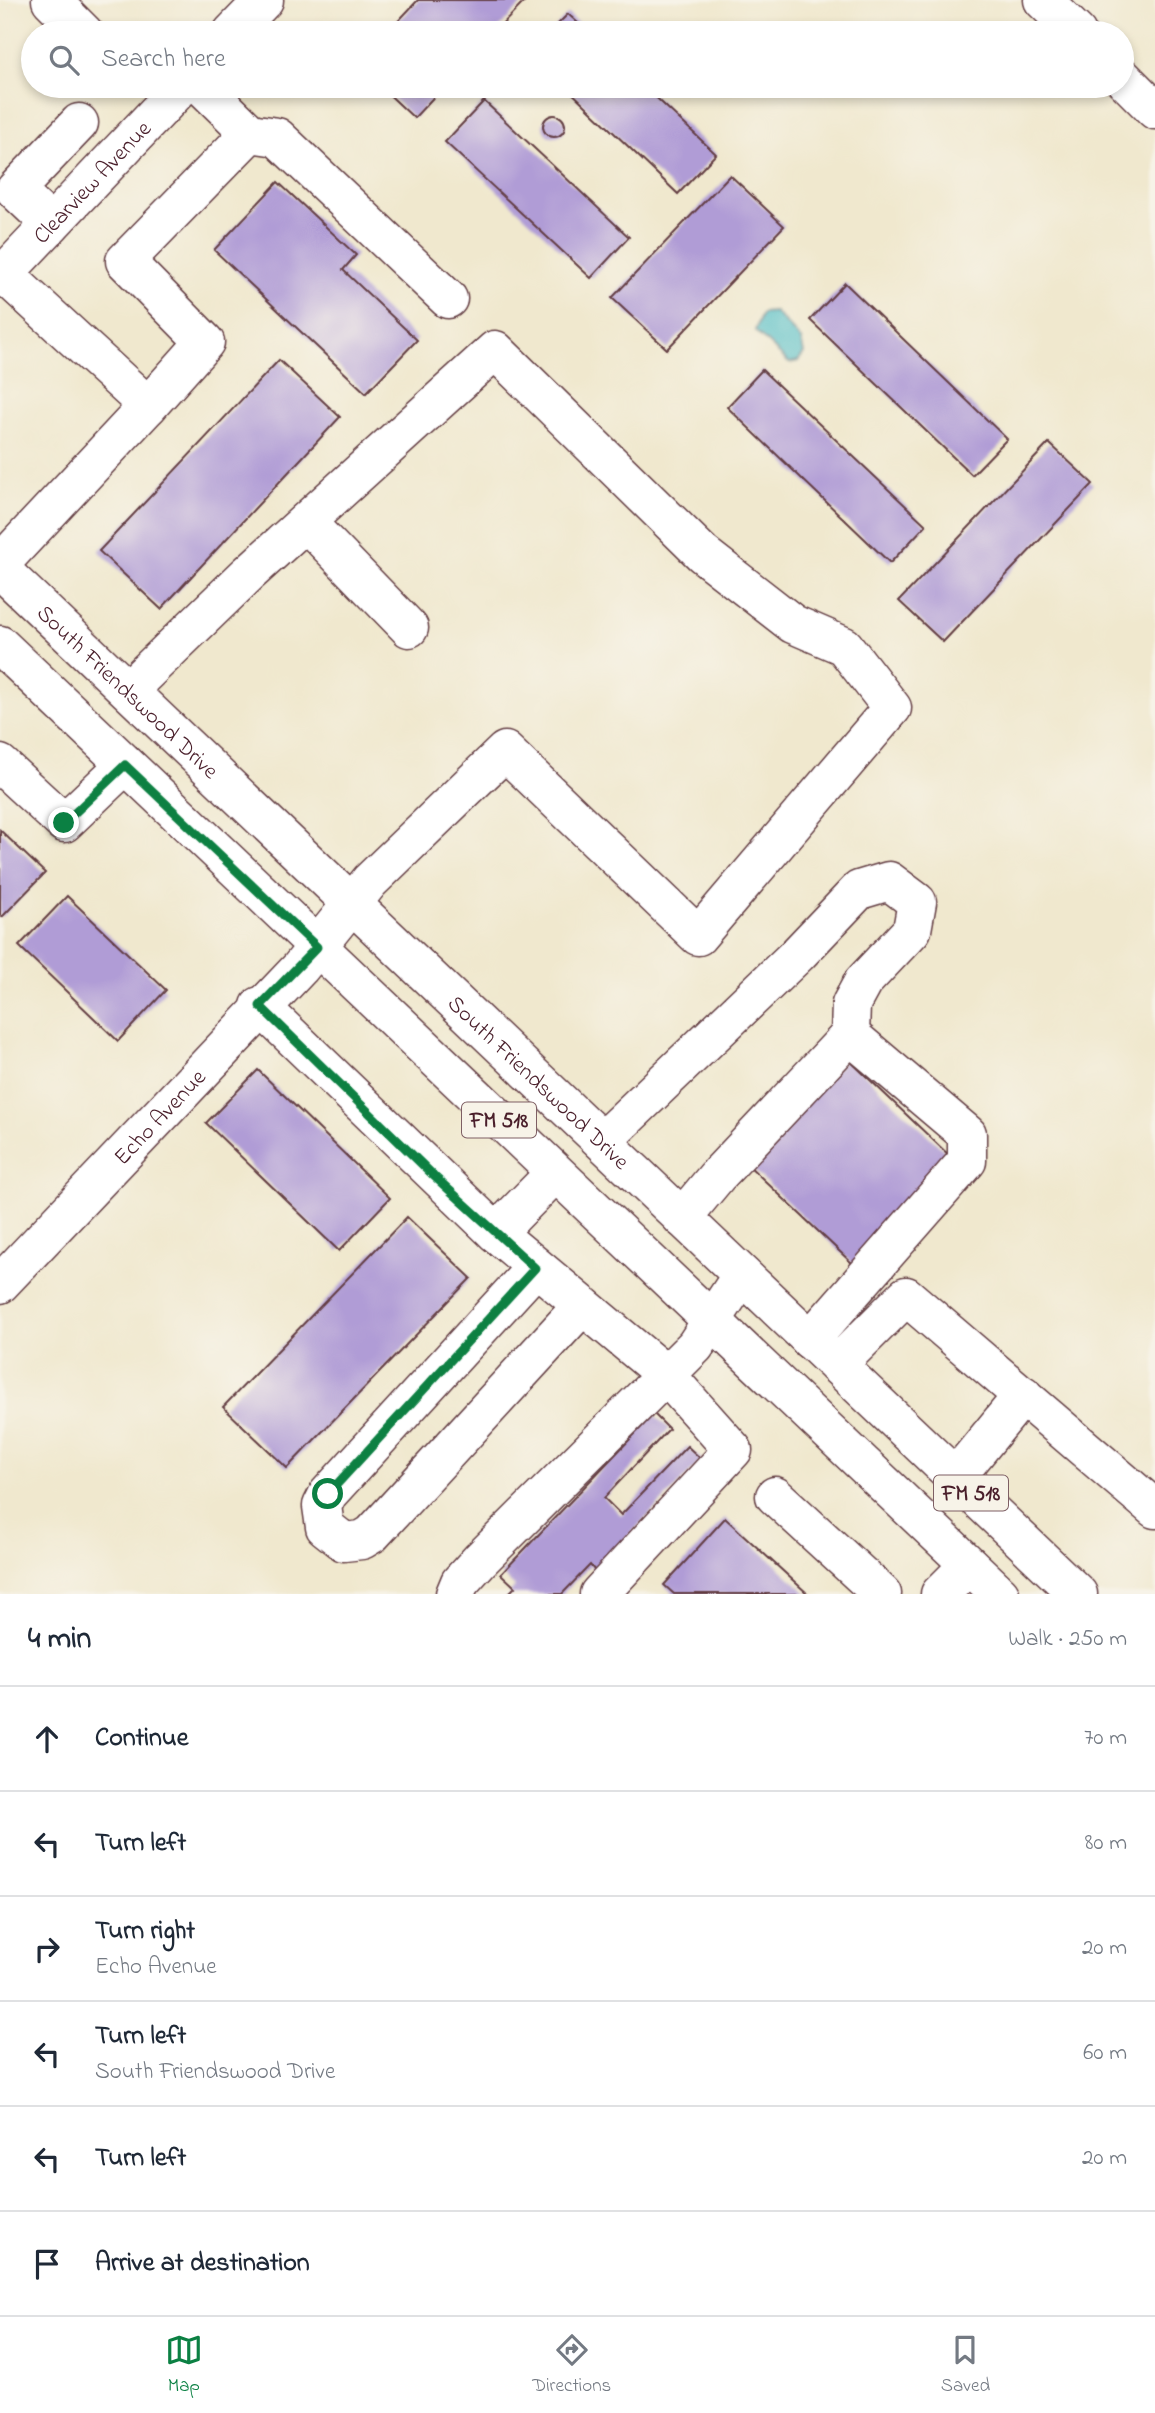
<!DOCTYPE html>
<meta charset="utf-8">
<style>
body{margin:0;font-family:"Indie Flower",sans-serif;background:#f2f2f3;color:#1f2937}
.stop{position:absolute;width:21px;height:21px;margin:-16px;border:5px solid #0b8043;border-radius:50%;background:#fff}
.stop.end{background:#0b8043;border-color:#fff;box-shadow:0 2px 7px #0008}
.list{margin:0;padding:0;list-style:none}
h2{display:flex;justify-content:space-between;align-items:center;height:91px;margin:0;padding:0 28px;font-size:30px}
h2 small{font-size:23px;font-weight:400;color:#747a83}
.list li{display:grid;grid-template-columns:46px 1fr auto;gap:21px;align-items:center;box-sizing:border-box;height:105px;padding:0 28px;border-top:2px solid #e0e1e3}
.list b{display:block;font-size:26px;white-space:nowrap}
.list p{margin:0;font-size:23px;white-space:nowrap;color:#747a83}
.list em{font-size:23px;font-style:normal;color:#747a83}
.icon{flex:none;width:38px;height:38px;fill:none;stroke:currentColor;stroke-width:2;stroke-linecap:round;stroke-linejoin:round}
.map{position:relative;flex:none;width:1155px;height:1594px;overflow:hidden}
.search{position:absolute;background:#fff;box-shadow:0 4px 10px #0003;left:21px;right:21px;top:21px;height:77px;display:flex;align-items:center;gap:18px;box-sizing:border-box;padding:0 24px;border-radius:38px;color:#747a83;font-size:26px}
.sheet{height:721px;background:#fff}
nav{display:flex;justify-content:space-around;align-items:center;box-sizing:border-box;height:98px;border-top:2px solid #e0e1e3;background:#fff;font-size:19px;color:#747a83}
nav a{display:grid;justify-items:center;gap:4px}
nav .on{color:#0b8043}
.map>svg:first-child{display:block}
.water{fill:#4fbdc5;stroke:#4c6e78;stroke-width:2}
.building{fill:#b09cd6}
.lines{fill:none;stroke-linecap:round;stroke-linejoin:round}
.minor-casing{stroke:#633d43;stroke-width:41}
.major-casing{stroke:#633d43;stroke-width:41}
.minor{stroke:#fff;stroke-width:38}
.major{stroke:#fff;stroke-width:38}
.route{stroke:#0b8043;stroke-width:9}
.labels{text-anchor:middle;stroke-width:5;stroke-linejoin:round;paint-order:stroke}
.shield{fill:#f7f3e8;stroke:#7e5f64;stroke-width:2}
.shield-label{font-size:21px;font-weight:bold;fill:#4a1f2b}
.street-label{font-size:23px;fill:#4a1f2b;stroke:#f7f3e8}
</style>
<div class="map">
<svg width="1155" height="1594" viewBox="0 0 1155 1594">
<rect width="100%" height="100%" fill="#f7f3e8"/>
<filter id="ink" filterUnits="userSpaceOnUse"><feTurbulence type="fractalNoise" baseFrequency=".0143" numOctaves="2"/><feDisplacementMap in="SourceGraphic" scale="14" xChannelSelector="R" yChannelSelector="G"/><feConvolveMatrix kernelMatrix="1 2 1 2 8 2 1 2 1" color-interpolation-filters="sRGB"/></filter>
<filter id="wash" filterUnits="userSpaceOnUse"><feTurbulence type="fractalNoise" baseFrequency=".00686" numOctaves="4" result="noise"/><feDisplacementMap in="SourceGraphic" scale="28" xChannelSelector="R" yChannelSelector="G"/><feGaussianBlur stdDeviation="1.57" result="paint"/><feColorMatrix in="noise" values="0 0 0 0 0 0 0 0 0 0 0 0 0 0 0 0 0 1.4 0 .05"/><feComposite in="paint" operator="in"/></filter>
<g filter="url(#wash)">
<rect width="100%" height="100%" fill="#f0e8ce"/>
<polygon class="water" points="775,312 801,340 804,353 798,361 789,363 755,331 762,313"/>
<g id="blocks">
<g class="building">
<polygon points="418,0 526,0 494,33 387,33"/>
<polygon points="568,14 589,33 549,33"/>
<polygon points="380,86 444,86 414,118"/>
<polygon points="565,86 644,86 716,154 678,194"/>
<polygon points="484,101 629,237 591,278 445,142"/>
<circle cx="554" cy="126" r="11"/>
<polygon points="730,175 784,226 667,349 612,298"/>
<polygon points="278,182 356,255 343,270 417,340 366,393 214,250"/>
<polygon points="845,283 1007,439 972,475 810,320"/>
<polygon points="279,360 340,417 161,609 99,551"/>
<polygon points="762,370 926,525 890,563 727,407"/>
<polygon points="1049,443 1093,484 943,642 899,601"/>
<polygon points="0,830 45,873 2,917 0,915"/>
<polygon points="67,896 166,990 118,1041 19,946"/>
<polygon points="847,1058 954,1160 854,1265 747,1164"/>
<polygon points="258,1070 390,1198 339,1251 206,1123"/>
<polygon points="407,1217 471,1278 287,1468 223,1407"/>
<polygon points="654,1414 669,1429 604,1498 621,1515 687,1446 702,1460 595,1571 590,1565 562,1594 508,1594 515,1587 501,1574"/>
<polygon points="725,1518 808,1594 674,1594 664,1585"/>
</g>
</g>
</g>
<g filter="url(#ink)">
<use href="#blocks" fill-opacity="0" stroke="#633d43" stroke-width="2"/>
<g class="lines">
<g class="minor-casing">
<g id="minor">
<polyline points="51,0 84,33"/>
<polyline points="1043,0 1077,33"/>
<polyline points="232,33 264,0"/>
<polyline points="1122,77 1155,110"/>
<polyline points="250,133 277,137 448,299"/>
<polyline points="51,224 15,190 79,123"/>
<path id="s1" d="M0,278L182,86"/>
<polyline points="148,406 205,342 125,261 250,133 202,86"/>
<polyline points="306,522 409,628"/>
<polyline points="0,564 148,406 4,274"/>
<polyline points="0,764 64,823 125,765"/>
<polyline points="260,1006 496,1233 666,1375 733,1450 599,1594"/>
<polyline points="602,1141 798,954 859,890 889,881 917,902 912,930 863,982 851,1004 850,1035"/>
<polyline points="682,1218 717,1176 850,1035 967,1134 967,1161 810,1340"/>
<polyline points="496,1233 555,1173"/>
<polyline points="535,1268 328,1494 322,1506 325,1527 344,1542 362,1540 372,1534 582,1306"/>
<path id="s2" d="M0,1284L300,968L370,881L505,751L698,936L892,708L844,646L793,624L703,554L495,350L248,574L128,690"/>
<polyline points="837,1365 906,1296 1155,1509"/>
<polyline points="955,1478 1023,1395"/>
<polyline points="775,1496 882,1594"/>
<polyline points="455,1594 460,1582 480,1560 695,1346 742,1275"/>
<polyline points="940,1594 969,1565"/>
</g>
</g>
<g class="major-casing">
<g id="major">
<path id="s3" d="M0,569L1078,1594"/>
<polyline points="0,645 1000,1594"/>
</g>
</g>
<use href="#minor" class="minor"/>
<use href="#major" class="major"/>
</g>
</g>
<g class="lines" filter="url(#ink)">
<polyline class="route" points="64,823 125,765 317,947 260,1006 435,1177 535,1268 328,1494"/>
</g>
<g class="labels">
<g class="shield">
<rect x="462" y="1102.5" width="74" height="35" rx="5"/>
<rect x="934" y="1475.5" width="74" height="35" rx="5"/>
</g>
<g class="shield-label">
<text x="499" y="1127">FM 518</text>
<text x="971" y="1500">FM 518</text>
</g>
<g class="street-label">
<text dy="8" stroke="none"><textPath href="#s1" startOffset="133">Clearview Avenue</textPath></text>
<text dy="8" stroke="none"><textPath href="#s3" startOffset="177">South Friendswood Drive</textPath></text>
<text dy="8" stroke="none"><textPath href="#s3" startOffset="744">South Friendswood Drive</textPath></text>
<text dy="8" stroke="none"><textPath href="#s2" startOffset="231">Echo Avenue</textPath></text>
</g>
</g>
</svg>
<div class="stop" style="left:328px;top:1494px"></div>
<div class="stop end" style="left:64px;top:823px"></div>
<div class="search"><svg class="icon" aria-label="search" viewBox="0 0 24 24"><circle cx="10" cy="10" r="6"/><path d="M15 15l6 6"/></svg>Search here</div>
</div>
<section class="sheet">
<h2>4 min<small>Walk · 250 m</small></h2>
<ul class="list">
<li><svg class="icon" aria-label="ahead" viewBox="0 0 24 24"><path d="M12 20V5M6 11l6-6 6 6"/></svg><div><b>Continue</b></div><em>70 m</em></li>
<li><svg class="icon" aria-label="left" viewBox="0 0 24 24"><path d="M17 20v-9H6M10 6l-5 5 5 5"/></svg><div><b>Turn left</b></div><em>80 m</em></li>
<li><svg class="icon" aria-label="right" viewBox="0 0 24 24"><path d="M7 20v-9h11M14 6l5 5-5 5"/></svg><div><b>Turn right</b><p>Echo Avenue</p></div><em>20 m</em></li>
<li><svg class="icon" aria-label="left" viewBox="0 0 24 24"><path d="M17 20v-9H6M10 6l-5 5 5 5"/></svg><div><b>Turn left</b><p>South Friendswood Drive</p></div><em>60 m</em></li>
<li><svg class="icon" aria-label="left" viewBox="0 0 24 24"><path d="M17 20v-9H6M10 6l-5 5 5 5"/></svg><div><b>Turn left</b></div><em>20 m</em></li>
<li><svg class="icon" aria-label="arrive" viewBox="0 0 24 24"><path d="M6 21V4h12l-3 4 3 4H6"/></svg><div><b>Arrive at destination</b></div></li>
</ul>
</section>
<nav>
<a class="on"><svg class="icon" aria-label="map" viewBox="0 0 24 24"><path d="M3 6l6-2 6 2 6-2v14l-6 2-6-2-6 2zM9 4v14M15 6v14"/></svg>Map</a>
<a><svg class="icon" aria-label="directions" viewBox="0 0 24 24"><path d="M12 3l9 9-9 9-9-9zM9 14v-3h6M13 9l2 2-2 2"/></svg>Directions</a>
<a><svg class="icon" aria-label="saved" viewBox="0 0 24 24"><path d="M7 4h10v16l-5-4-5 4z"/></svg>Saved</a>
</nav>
